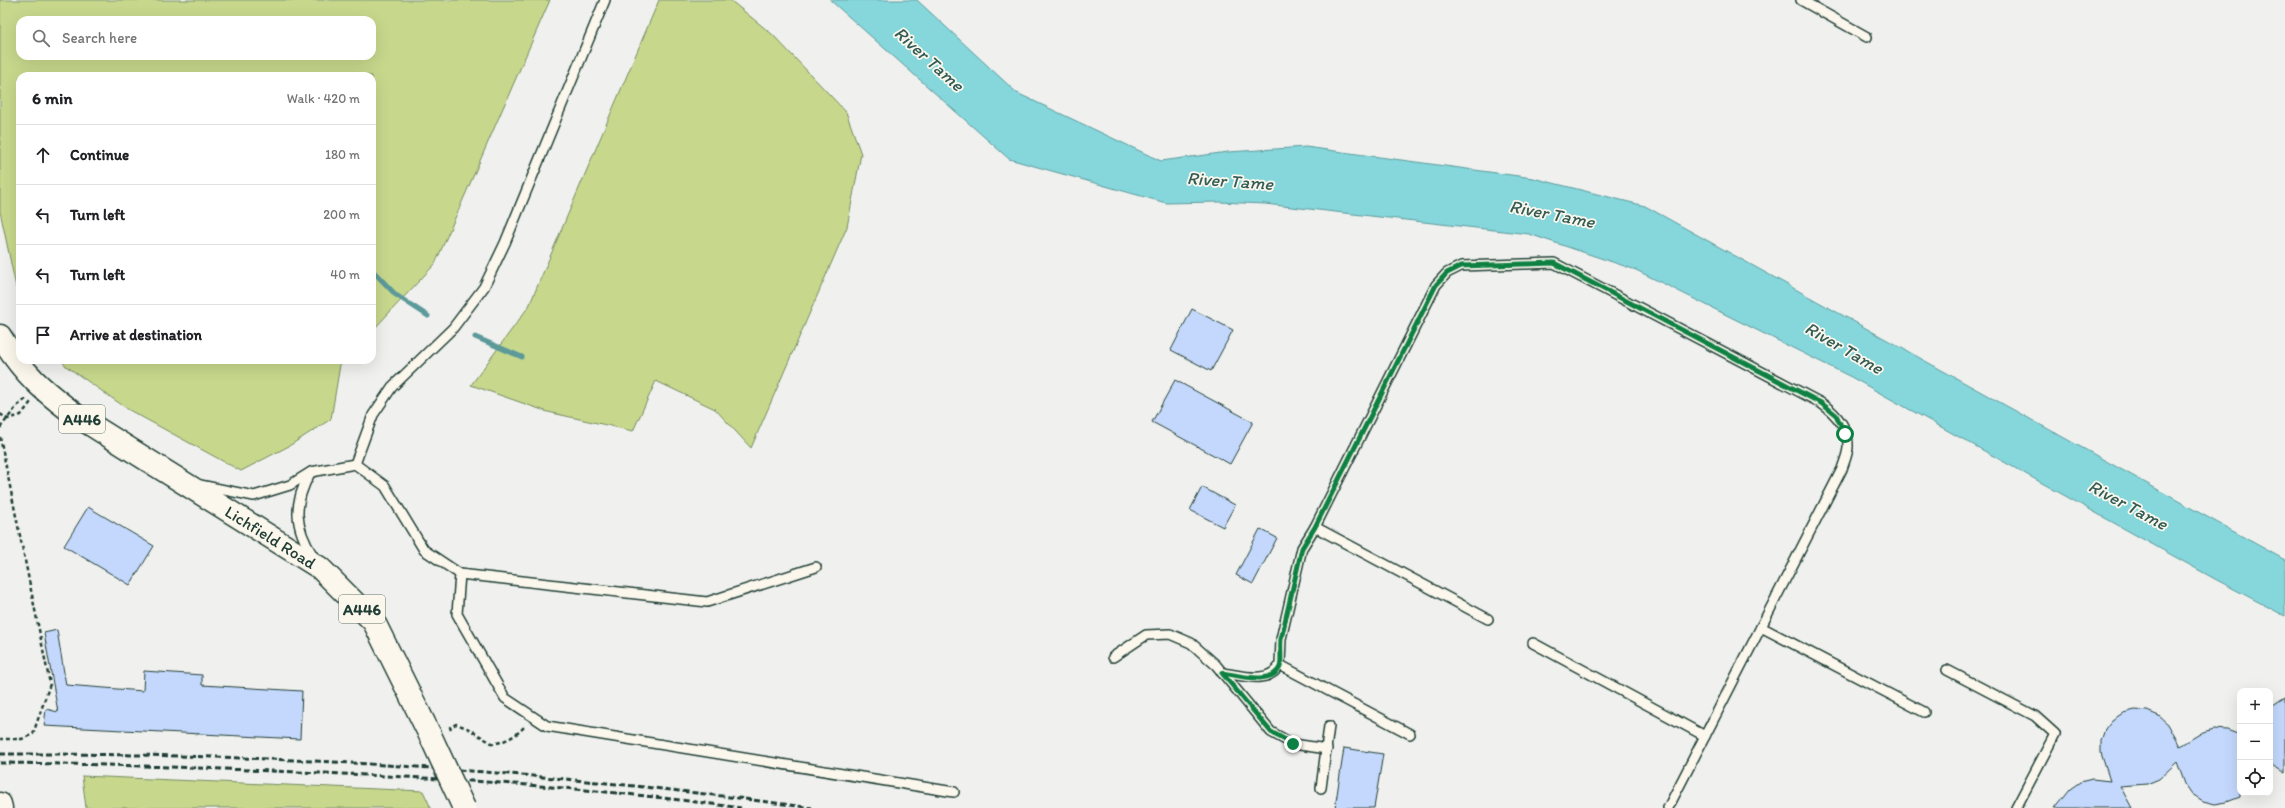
<!DOCTYPE html>
<meta charset="utf-8">
<style>
body{margin:0;font-family:Itim,sans-serif;background:#f2f2f2;color:#202124}
.controls{position:absolute;right:12px;bottom:12px;display:grid;overflow:hidden;border-radius:8px;box-shadow:0 4px 16px #0002}
.controls button{width:36px;height:36px;display:grid;place-items:center;padding:0;border:0;border-bottom:1px solid #e0e0e0;background:#fff;color:#202124;font:20px sans-serif}
.stop{position:absolute;width:12px;height:12px;margin:-9px;border:3px solid #0b8043;border-radius:50%;background:#fff}
.stop.end{background:#0b8043;border-color:#fff;box-shadow:0 1px 4px #0008}
.list{margin:0;padding:0;list-style:none}
h2{display:flex;justify-content:space-between;align-items:center;height:52px;margin:0;padding:0 16px;font-size:17px}
h2 small{font-size:13px;font-weight:400;color:#757577}
.list li{display:grid;grid-template-columns:26px 1fr auto;gap:12px;align-items:center;box-sizing:border-box;height:60px;padding:0 16px;border-top:1px solid #e0e0e0}
.list b{display:block;font-size:15px;white-space:nowrap}
.list em{font-size:13px;font-style:normal;color:#757577}
.icon{flex:none;width:22px;height:22px;fill:none;stroke:currentColor;stroke-width:2;stroke-linecap:round;stroke-linejoin:round}
.map{position:relative;flex:none;width:2285px;height:808px;overflow:hidden}
.search{position:absolute;background:#fff;box-shadow:0 4px 16px #0002;left:16px;top:16px;width:360px;height:44px;display:flex;align-items:center;gap:10px;box-sizing:border-box;padding:0 14px;border-radius:12px;color:#757577;font-size:15px}
.panel{position:absolute;background:#fff;box-shadow:0 4px 16px #0002;left:16px;top:72px;width:360px;height:292px;border-radius:12px}
.map>svg:first-child{display:block}
.green{fill:#c7d88c;stroke:#738a60;fill-rule:evenodd}
.water{fill:#85d7dc;stroke:#5c9999}
.lines{fill:none;stroke-linecap:round;stroke-linejoin:round}
.stream{stroke:#5c9999;stroke-width:5}
.building{fill:#c4d8fd;stroke:#1f3d34}
.service-casing{stroke:#1f3d34;stroke-width:12}
.trunk-casing{stroke:#1f3d34;stroke-width:25}
.motorway-casing{stroke:#1f3d34;stroke-width:25}
.path{stroke:#1f3d34;stroke-width:2.5;stroke-dasharray:4 3;stroke-linecap:butt}
.service{stroke:#fbf7ec;stroke-width:9}
.trunk{stroke:#fbf7ec;stroke-width:22}
.motorway{stroke:#fbf7ec;stroke-width:22}
.rail{stroke:#1f3d34;stroke-width:3;stroke-dasharray:6 3;stroke-linecap:butt}
.trunk-bridge-casing{stroke:#1f3d34;stroke-width:25;stroke-linecap:butt}
.trunk-bridge{stroke:#fbf7ec;stroke-width:22}
.route{stroke:#0b8043;stroke-width:5}
.labels{text-anchor:middle;stroke-width:3.5;stroke-linejoin:round;paint-order:stroke}
.shield{fill:#fbf7ec;stroke:#61756b;stroke-width:1}
.shield-label{font-size:16px;font-weight:bold;fill:#1f3d34}
.street-label{font-size:17px;fill:#1f3d34;stroke:#fbf7ec}
.water-label{font-size:18px;font-style:italic;fill:#335c56;stroke:#fbf7ec}
</style>
<div class="map">
<svg width="2285" height="808" viewBox="0 0 2285 808">
<rect width="100%" height="100%" fill="#f0f1ef"/>
<filter id="ink" filterUnits="userSpaceOnUse"><feTurbulence type="fractalNoise" baseFrequency=".025" numOctaves="2"/><feDisplacementMap in="SourceGraphic" scale="8" xChannelSelector="R" yChannelSelector="G"/><feConvolveMatrix kernelMatrix="1 2 1 2 8 2 1 2 1" color-interpolation-filters="sRGB"/></filter>
<g filter="url(#ink)">
<g class="green">
<path d="M0,0H550L435,264L372,331V76H20V306L0,211ZM20,20H372V56H20Z"/>
<polygon points="659,0 730,0 773,35 846,112 861,154 847,227 751,448 715,409 656,381 633,431 548,412 471,385 529,306"/>
<polygon points="61,360 345,360 340,365 331,419 289,446 241,471 129,410 66,366"/>
<polygon points="82,776 423,791 431,808 86,808"/>
</g>
<polygon class="water" points="830,0 917,0 1017,93 1161,161 1228,152 1306,147 1533,178 1645,206 2285,560 2285,616 2213,578 1851,377 1636,270 1529,234 1265,204 1219,202 1166,203 1009,159"/>
<g class="lines">
<g class="stream">
<polyline points="372,270 396,295 428,316"/>
<polyline points="475,337 522,357"/>
</g>
</g>
<g class="building">
<polygon points="1192,309 1233,330 1211,371 1171,350"/>
<polygon points="1175,380 1253,422 1230,464 1152,422"/>
<polygon points="1202,487 1235,505 1223,527 1190,510"/>
<polygon points="88,507 154,546 130,585 64,546"/>
<polygon points="1260,529 1277,538 1253,584 1236,575"/>
<polygon points="57,630 66,685 143,691 144,671 202,675 202,685 302,691 300,739 44,726 46,709 58,712 44,633"/>
<polygon points="2285,697 2285,773 2270,764 2270,707"/>
<polygon points="2135,710 2147,711 2159,716 2168,724 2180,746 2203,732 2214,729 2227,730 2240,735 2240,797 2227,802 2215,804 2203,801 2192,794 2185,784 2177,762 2159,779 2147,784 2120,786 2132,808 2055,808 2070,789 2080,782 2092,779 2110,781 2101,753 2101,741 2105,729 2112,720 2123,713"/>
<polygon points="1344,748 1383,754 1374,808 1335,808"/>
</g>
<g class="lines">
<g class="service-casing">
<g id="service">
<polyline points="1801,0 1867,37"/>
<polyline points="355,464 373,415 392,387 453,328 484,287 505,243 605,0"/>
<path d="M310,473C293,504 294,526 313,556"/>
<polyline points="200,485 254,496 290,485 311,472 355,464 385,486 424,550 460,574 707,602 816,567"/>
<path d="M1315,527L1436,285L1447,273L1461,266L1554,263L1821,403C1835,413 1849,428 1848,447C1848,454 1844,462 1842,469L1668,808"/>
<polyline points="460,574 457,614 505,698 547,726 954,792"/>
<polyline points="1761,627 1924,712"/>
<polyline points="1533,643 1705,736"/>
<polyline points="1113,657 1146,635 1170,634 1191,643 1216,665 1271,732 1293,744 1327,749"/>
<polyline points="1947,670 2035,716 2055,734 2016,808"/>
<path d="M1222,673C1242,675 1268,685 1280,665"/>
<polyline points="1410,734 1280,665 1281,639 1302,548 1315,527 1488,619"/>
<polyline points="1321,788 1329,726"/>
</g>
</g>
<g class="trunk-casing">
<g id="trunk">
<path id="s1" d="M0,336C24,374 41,389 77,416L320,568L374,622L430,735"/>
</g>
</g>
<g class="motorway-casing">
<polyline id="motorway" points="0,804 1,808"/>
</g>
<g class="path">
<polyline points="0,414 8,419 21,415 31,402"/>
<polyline points="0,428 17,406 26,399"/>
<polyline points="0,437 50,684 33,734 22,739 0,739"/>
<path d="M451,730L450,727L456,724L467,728L493,744C507,741 516,736 525,726"/>
</g>
<use href="#service" class="service"/>
<use href="#trunk" class="trunk"/>
<use href="#motorway" class="motorway"/>
<g class="rail">
<path d="M0,754C271,753 543,770 812,808"/>
<path d="M0,763C91,764 182,767 272,771C429,777 586,786 741,808"/>
</g>
<g class="trunk-bridge-casing">
<polyline id="trunk-bridge" points="430,735 464,808"/>
</g>
<use href="#trunk-bridge" class="trunk-bridge"/>
</g>
</g>
<g class="lines" filter="url(#ink)">
<path class="route" d="M1293,744L1271,732L1222,673C1238,675 1272,686 1280,667C1282,662 1280,646 1281,639L1302,548L1315,527L1436,285L1447,273L1461,266L1554,263L1821,403L1836,415L1845,434"/>
</g>
<g class="labels">
<g class="shield">
<rect x="59" y="405" width="46" height="28" rx="3"/>
<rect x="339" y="595" width="46" height="28" rx="3"/>
</g>
<g class="shield-label">
<text x="82" y="425">A446</text>
<text x="362" y="615">A446</text>
</g>
<g class="street-label">
<text dy="6" stroke="none"><textPath href="#s1" startOffset="340">Lichfield Road</textPath></text>
</g>
<g class="water-label">
<text transform="translate(929 59) rotate(42)" y="6">River Tame</text>
<text transform="translate(1230 181) rotate(4)" y="6">River Tame</text>
<text transform="translate(1552 214) rotate(11)" y="6">River Tame</text>
<text transform="translate(1844 348) rotate(30)" y="6">River Tame</text>
<text transform="translate(2128 505) rotate(28)" y="6">River Tame</text>
</g>
</g>
</svg>
<div class="controls">
<button>+</button>
<button>−</button>
<button><svg class="icon" aria-label="locate" viewBox="0 0 24 24"><circle cx="12" cy="12" r="6"/><path d="M12 2v4M12 18v4M2 12h4M18 12h4"/></svg></button>
</div>
<div class="stop" style="left:1845px;top:434px"></div>
<div class="stop end" style="left:1293px;top:744px"></div>
<div class="search"><svg class="icon" aria-label="search" viewBox="0 0 24 24"><circle cx="10" cy="10" r="6"/><path d="M15 15l6 6"/></svg>Search here</div>
<section class="panel">
<h2>6 min<small>Walk · 420 m</small></h2>
<ul class="list">
<li><svg class="icon" aria-label="ahead" viewBox="0 0 24 24"><path d="M12 20V5M6 11l6-6 6 6"/></svg><div><b>Continue</b></div><em>180 m</em></li>
<li><svg class="icon" aria-label="left" viewBox="0 0 24 24"><path d="M17 20v-9H6M10 6l-5 5 5 5"/></svg><div><b>Turn left</b></div><em>200 m</em></li>
<li><svg class="icon" aria-label="left" viewBox="0 0 24 24"><path d="M17 20v-9H6M10 6l-5 5 5 5"/></svg><div><b>Turn left</b></div><em>40 m</em></li>
<li><svg class="icon" aria-label="arrive" viewBox="0 0 24 24"><path d="M6 21V4h12l-3 4 3 4H6"/></svg><div><b>Arrive at destination</b></div></li>
</ul>
</section>
</div>
